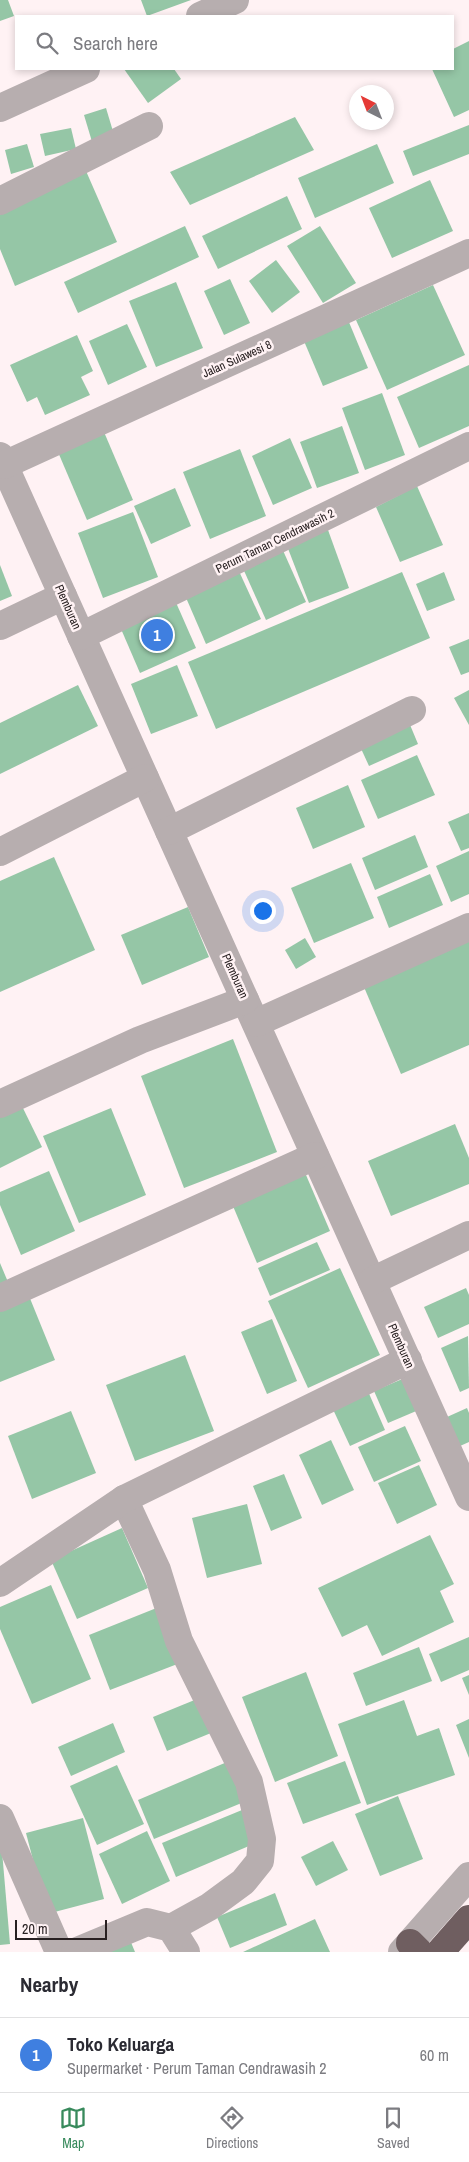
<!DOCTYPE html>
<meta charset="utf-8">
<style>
body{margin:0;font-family:"Archivo Narrow",sans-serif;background:#f7f7f7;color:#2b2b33}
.compass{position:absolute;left:349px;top:85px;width:45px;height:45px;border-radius:50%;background:#fff;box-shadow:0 2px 8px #0003;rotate:318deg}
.scale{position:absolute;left:15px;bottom:12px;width:92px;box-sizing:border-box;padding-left:5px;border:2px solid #282021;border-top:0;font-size:14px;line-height:18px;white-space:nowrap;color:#282021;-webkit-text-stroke:4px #fff2f4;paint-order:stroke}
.you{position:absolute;left:262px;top:910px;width:18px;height:18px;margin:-12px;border:4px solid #fff;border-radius:50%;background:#1a73e8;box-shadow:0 0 0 8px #1a73e833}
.badge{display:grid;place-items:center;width:32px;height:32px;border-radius:50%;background:#388a5c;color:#fff;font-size:16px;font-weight:700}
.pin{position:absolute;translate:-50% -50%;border:2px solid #fff;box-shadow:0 1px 5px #0006}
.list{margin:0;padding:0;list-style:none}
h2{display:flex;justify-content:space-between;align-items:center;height:65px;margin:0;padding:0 20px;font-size:21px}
h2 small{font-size:16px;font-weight:400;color:#7c7c81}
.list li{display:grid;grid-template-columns:32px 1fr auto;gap:15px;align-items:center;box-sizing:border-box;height:75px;padding:0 20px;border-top:1px solid #e1e1e2}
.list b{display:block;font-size:19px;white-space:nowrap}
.list p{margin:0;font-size:16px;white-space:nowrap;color:#7c7c81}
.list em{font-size:16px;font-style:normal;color:#7c7c81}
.icon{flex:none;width:28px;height:28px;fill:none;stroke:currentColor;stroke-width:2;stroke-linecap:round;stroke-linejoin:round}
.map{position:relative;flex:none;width:469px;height:1952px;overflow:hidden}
.search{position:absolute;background:#fff;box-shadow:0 2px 8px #0003;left:15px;right:15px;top:15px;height:55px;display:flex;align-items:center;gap:12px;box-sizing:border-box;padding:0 18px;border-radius:0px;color:#7c7c81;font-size:19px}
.sheet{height:140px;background:#fff}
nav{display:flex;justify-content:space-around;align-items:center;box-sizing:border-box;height:70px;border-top:1px solid #e1e1e2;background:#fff;font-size:14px;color:#7c7c81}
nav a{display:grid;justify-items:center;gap:2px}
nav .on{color:#388a5c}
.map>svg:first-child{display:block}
.building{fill:#95c6a6}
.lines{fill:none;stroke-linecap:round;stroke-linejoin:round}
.minor{stroke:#b7aeaf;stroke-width:28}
.highway{stroke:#6f5e60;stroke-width:28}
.labels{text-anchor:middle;stroke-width:5;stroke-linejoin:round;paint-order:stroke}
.street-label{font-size:12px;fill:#282021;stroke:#fff2f4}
</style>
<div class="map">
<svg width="469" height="1952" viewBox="0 0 469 1952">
<rect width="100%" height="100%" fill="#fff2f4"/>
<g class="building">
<polygon points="0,0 8,0 14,16 0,21"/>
<polygon points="141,0 191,0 147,16"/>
<polygon points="469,41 469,110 454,117 432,69 453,69 453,49"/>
<polygon points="124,69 174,69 181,79 148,103"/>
<polygon points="106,108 115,138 93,145 84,115"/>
<polygon points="295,117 314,150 190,205 170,172"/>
<polygon points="469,125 469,154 413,176 403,151"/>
<polygon points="71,128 76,149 45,156 40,134"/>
<polygon points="27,144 34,167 11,174 5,150"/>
<polygon points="377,144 394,183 315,218 298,178"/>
<polygon points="86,171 117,242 15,286 0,249 0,207"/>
<polygon points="430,180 453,231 392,258 369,208"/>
<polygon points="287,196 302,229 218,269 202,236"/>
<polygon points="185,226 199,257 78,313 64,282"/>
<polygon points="320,226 356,283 323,303 287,246"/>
<polygon points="276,260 300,292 272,313 249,281"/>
<polygon points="230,279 250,323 224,335 204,291"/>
<polygon points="176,282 203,348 156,367 129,301"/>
<polygon points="433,285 465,355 387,390 356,320"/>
<polygon points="346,315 368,368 323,386 301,334"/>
<polygon points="127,324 147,367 108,385 89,341"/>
<polygon points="77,335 93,371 81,377 90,395 45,415 37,397 27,402 10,365"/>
<polygon points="469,365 469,426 419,448 397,397"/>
<polygon points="382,393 405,455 365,470 342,408"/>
<polygon points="101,425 133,500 87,520 55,445"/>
<polygon points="342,426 359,473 317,488 300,442"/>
<polygon points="290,438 312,488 273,505 252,456"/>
<polygon points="240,449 266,516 210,539 183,472"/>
<polygon points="417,486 443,545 400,562 376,507"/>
<polygon points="175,488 191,526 151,544 134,506"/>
<polygon points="133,512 158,577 103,598 78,533"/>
<polygon points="328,530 349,588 309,603 287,546"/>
<polygon points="281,546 306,602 266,620 241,564"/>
<polygon points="0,565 12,596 0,601"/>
<polygon points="238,569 261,619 206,644 184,593"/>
<polygon points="402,572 430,638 216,729 188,662"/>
<polygon points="444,572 455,600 427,611 416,584"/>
<polygon points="174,598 196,648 140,673 118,622"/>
<polygon points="469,639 469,672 461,675 449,647"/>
<polygon points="177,665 198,716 151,734 131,684"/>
<polygon points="78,685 98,726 0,774 0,723"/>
<polygon points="469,690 469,725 454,698"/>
<polygon points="408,720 418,744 369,766 358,742"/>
<polygon points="417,755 435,795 378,819 361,780"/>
<polygon points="348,785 365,827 313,849 296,808"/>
<polygon points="469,813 469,848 461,851 448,822"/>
<polygon points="415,835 428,867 375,890 362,858"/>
<polygon points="469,851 469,894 451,902 436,866"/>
<polygon points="54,857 95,950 0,992 0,881"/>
<polygon points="351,863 374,918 314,943 291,888"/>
<polygon points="430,874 443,905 389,928 377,897"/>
<polygon points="188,907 209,957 142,985 121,935"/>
<polygon points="469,933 469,1045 401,1074 361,980"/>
<polygon points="305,938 316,957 296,969 285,950"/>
<polygon points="233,1039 277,1152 184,1188 141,1076"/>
<polygon points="18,1098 42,1147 0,1168 0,1107"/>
<polygon points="111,1108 146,1195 79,1223 43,1136"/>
<polygon points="455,1124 469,1158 469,1184 391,1216 368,1161"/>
<polygon points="303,1168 330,1231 257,1263 230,1199"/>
<polygon points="49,1171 75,1231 21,1255 0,1205 0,1192"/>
<polygon points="317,1242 330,1270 270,1296 258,1268"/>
<polygon points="0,1263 8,1282 0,1286"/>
<polygon points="340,1268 380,1355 308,1388 268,1301"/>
<polygon points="466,1288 469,1295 469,1324 438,1338 424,1307"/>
<polygon points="27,1291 55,1360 0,1382 0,1302"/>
<polygon points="272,1319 297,1381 267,1394 241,1332"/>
<polygon points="468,1336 469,1388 460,1392 441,1348"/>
<polygon points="185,1355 214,1431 135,1461 106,1385"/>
<polygon points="407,1377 421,1409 388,1423 374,1391"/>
<polygon points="367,1389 385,1430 350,1446 331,1405"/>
<polygon points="467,1408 469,1413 469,1442 460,1446 447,1417"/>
<polygon points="71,1411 96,1473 32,1499 8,1436"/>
<polygon points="405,1426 421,1461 374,1482 358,1447"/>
<polygon points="331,1440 354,1490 322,1505 299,1455"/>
<polygon points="419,1465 437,1505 397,1524 378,1483"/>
<polygon points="284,1474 302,1518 271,1531 253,1486"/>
<polygon points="247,1504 262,1564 207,1578 192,1518"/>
<polygon points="122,1528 148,1588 77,1619 51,1560"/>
<polygon points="430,1535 454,1584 440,1591 454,1622 382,1656 367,1625 342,1637 318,1588"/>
<polygon points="51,1585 91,1679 32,1704 0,1629 0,1607"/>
<polygon points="159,1607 180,1663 110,1690 89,1635"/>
<polygon points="469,1637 469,1670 441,1682 429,1654"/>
<polygon points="419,1647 432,1681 366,1706 353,1673"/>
<polygon points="306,1672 338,1756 275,1782 242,1697"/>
<polygon points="469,1675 469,1695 462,1678"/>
<polygon points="197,1699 211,1733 167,1751 153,1717"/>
<polygon points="404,1700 417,1736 439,1728 455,1775 367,1805 338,1724"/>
<polygon points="469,1719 469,1758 456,1725"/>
<polygon points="113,1723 125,1752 71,1776 58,1747"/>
<polygon points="345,1761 361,1803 303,1824 287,1783"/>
<polygon points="227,1762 244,1802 154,1839 138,1800"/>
<polygon points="117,1765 144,1824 97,1845 70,1786"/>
<polygon points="398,1796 423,1859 380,1876 355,1814"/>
<polygon points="242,1810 256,1843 176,1877 162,1843"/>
<polygon points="83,1818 104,1899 47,1914 26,1833"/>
<polygon points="147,1831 170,1881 122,1904 99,1854"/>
<polygon points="333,1841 348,1870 316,1886 301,1857"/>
<polygon points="0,1851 2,1851 10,1944 0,1945"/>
<polygon points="275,1893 287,1925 230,1948 217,1917"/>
<polygon points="315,1919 330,1952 243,1952"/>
<polygon points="130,1940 135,1952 102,1952"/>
</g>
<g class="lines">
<g class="minor">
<polyline points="200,16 235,0"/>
<polyline points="0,108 86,69"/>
<polyline points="0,201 149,126"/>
<polyline points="0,456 469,1497"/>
<polyline points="4,465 469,253"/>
<polyline points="0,626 63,596"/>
<polyline points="81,636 469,446"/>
<polyline points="169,831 412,710"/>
<polyline points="0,852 145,778"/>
<polyline points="256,1023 469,927"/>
<polyline points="0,1104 140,1040 245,1000"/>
<polyline points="372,1281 469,1235"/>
<polyline points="0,1298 315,1156"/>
<polyline points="124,1499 157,1570 179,1641 249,1782 262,1839 260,1861 243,1882 209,1907 171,1928"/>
<polyline points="0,1583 124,1499 408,1360"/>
<polyline points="0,1818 59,1952"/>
<polyline points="75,1952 147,1922 171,1928 186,1952"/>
<polyline points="402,1952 469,1876"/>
</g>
<g class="highway">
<polyline points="410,1943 419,1952"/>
<polyline points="440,1952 469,1919"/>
</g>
</g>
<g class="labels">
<g class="street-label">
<text transform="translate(237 359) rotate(-24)" y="4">Jalan Sulawesi 8</text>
<text transform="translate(275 541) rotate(-26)" y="4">Perum Taman Cendrawasih 2</text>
<text transform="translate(68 607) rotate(66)" y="4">Plemburan</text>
<text transform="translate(235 976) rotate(66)" y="4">Plemburan</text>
<text transform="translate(401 1346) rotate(66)" y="4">Plemburan</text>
</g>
</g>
</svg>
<svg class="compass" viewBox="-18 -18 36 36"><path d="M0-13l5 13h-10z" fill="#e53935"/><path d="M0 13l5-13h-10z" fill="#7c7c81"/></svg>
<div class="scale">20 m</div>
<div class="you"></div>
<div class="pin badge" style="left:157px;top:635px;background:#3f7fe0">1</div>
<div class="search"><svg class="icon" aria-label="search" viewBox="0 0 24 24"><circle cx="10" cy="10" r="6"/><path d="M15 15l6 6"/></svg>Search here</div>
</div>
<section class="sheet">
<h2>Nearby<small></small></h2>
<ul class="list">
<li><span class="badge" style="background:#3f7fe0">1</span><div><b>Toko Keluarga</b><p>Supermarket · Perum Taman Cendrawasih 2</p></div><em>60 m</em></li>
</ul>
</section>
<nav>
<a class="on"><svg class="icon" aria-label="map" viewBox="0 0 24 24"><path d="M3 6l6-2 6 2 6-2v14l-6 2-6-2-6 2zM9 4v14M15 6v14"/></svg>Map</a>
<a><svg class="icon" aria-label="directions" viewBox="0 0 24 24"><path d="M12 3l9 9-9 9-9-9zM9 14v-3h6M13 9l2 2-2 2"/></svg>Directions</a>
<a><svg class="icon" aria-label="saved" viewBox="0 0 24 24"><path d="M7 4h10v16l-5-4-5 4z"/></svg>Saved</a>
</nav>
